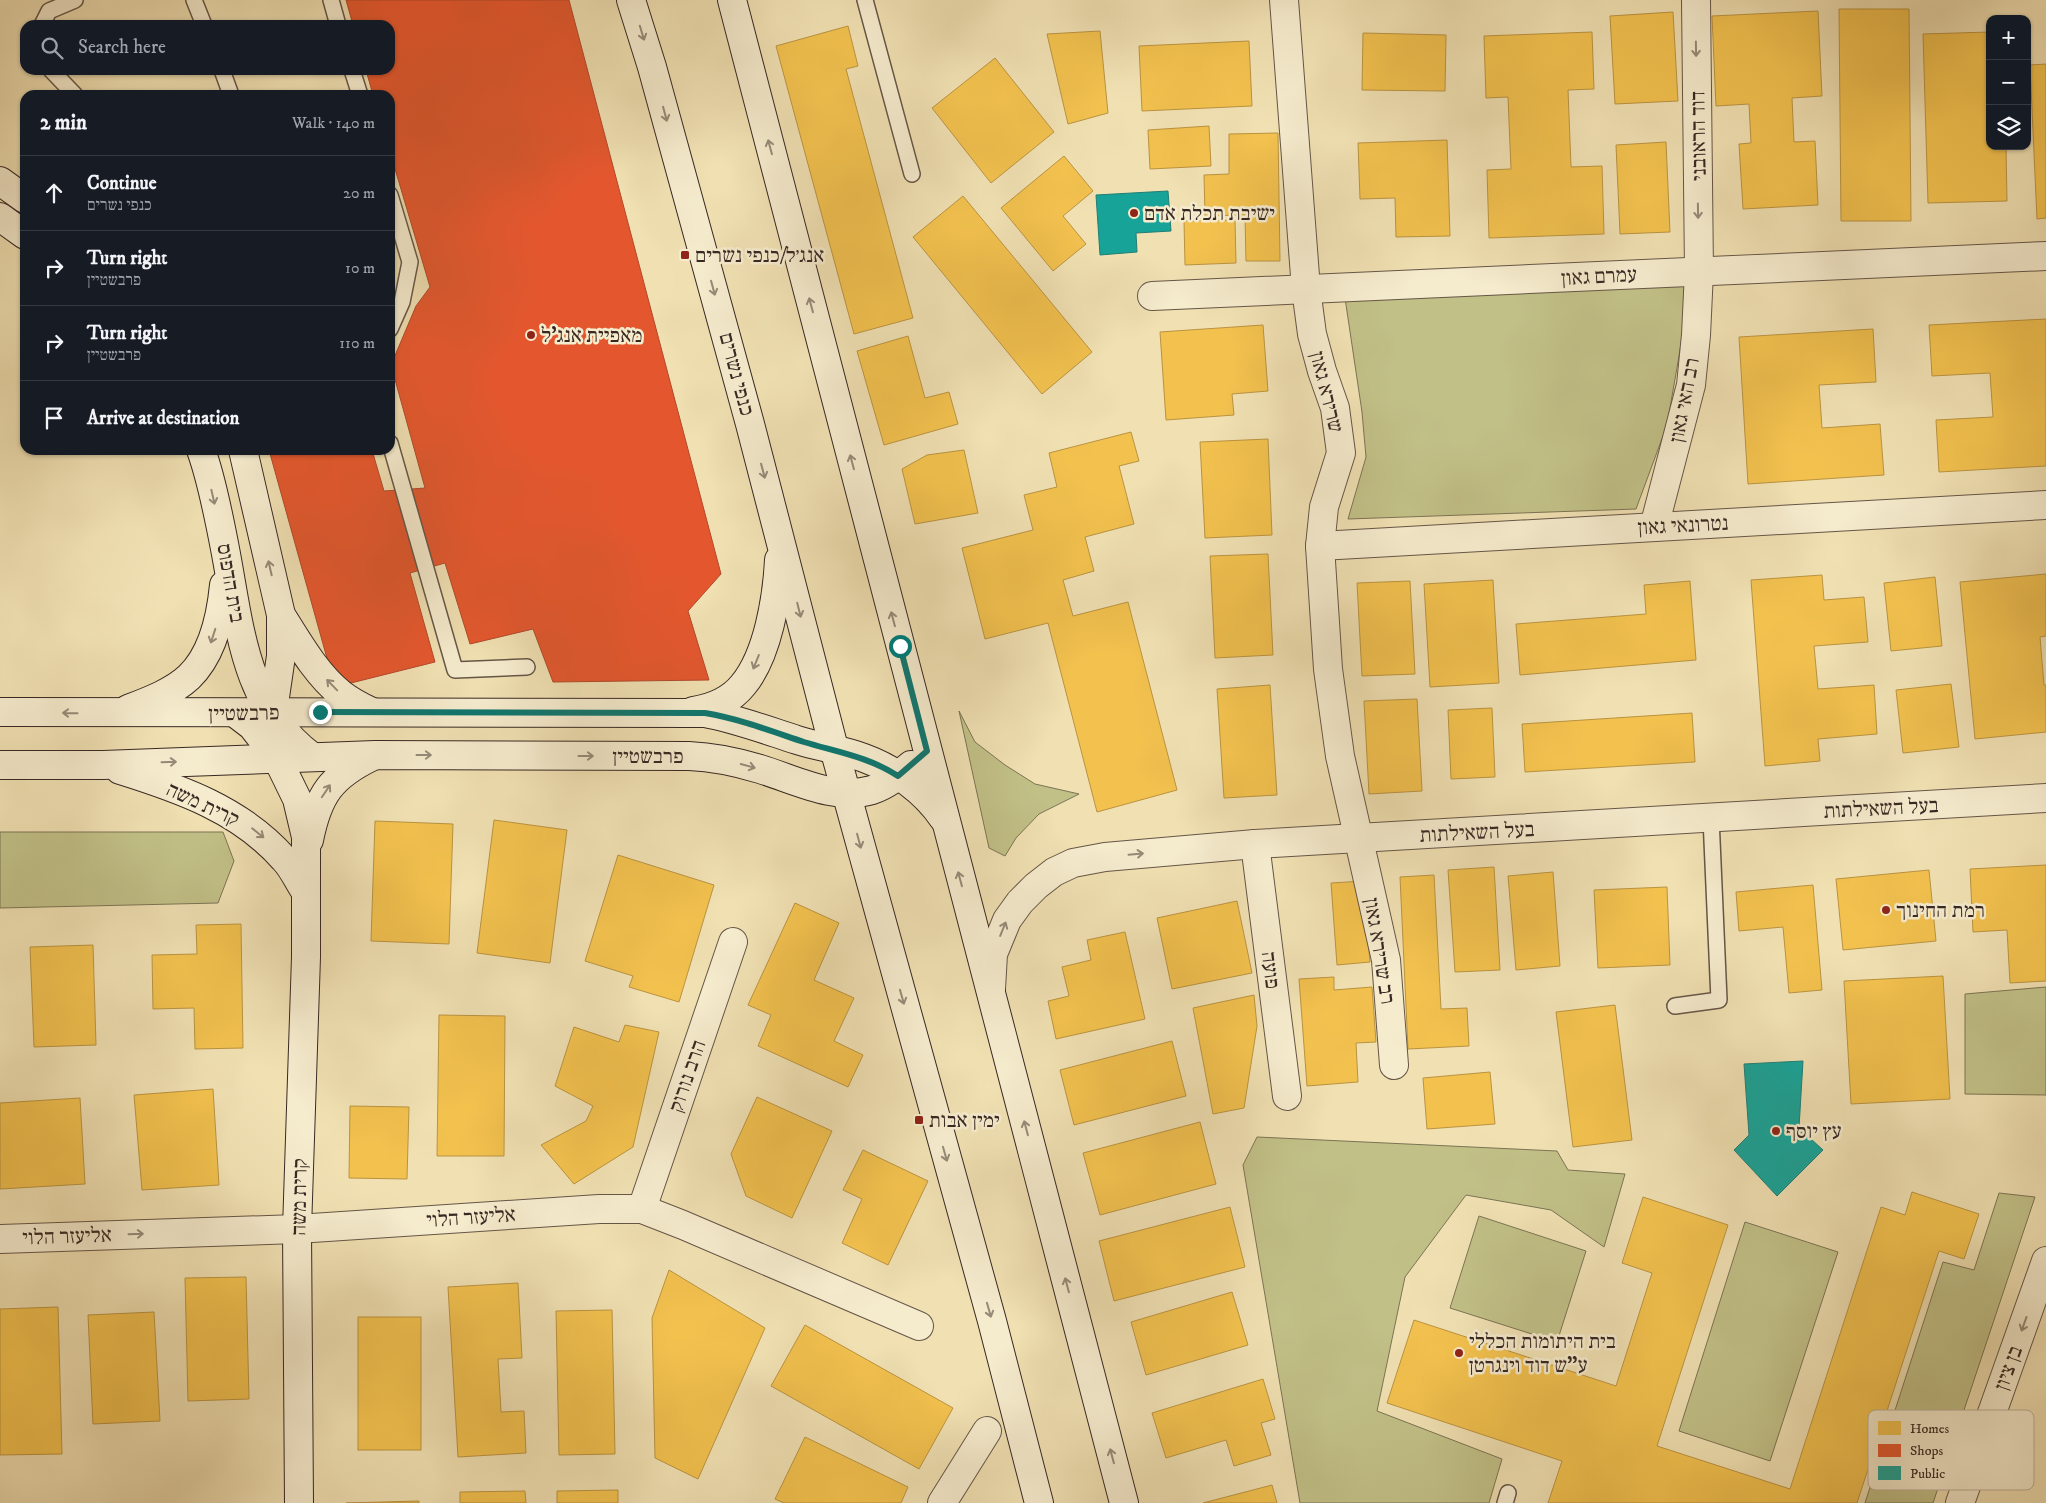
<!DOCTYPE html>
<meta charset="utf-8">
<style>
body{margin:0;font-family:"IM FELL DW Pica","Frank Ruhl Libre",serif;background:#20242c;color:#f1f3f6}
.controls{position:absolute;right:15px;top:15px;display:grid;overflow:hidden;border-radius:10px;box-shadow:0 1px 4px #0004}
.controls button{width:45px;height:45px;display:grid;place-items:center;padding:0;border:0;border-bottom:1px solid #363941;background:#171b24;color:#f1f3f6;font:25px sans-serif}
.stop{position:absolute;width:15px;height:15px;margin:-11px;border:4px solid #0f766e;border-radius:50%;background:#fff}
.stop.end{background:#0f766e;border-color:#fff;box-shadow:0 1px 5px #0008}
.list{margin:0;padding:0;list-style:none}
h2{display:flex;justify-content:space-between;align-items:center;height:65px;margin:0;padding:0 20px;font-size:21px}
h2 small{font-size:16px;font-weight:400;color:#9ea1a6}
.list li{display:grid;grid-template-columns:32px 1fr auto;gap:15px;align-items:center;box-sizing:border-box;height:75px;padding:0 20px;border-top:1px solid #363941}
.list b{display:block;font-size:19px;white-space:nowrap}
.list p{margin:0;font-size:16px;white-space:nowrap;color:#9ea1a6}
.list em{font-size:16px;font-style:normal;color:#9ea1a6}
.icon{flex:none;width:28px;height:28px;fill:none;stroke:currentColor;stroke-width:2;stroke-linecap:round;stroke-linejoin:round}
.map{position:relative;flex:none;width:2046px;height:1503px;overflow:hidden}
.search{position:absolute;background:#171b24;box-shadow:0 1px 4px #0004;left:20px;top:20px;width:375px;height:55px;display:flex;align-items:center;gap:12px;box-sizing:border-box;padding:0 18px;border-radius:15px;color:#9ea1a6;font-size:19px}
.panel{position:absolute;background:#171b24;box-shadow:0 1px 4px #0004;left:20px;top:90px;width:375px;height:365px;border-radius:15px}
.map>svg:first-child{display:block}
.green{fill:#c1c087;stroke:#7c7455}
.homes{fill:#f2c14e;stroke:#ba9341}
.shops{fill:#e4572e;stroke:#b0492b}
.public{fill:#17a398;stroke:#217e75}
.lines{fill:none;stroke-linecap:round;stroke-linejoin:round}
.lane-casing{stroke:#665647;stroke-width:18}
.street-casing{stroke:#665647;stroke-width:30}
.secondary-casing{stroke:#382823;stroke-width:30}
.lane{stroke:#f5ebcd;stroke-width:15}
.street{stroke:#f5ebcd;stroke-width:28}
.secondary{stroke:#f5ebcd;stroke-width:28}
.oneway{stroke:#968a78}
.route{stroke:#0f766e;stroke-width:6}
.poi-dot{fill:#8f2418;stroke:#f5ebcd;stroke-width:2}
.labels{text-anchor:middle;stroke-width:5;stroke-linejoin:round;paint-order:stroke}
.street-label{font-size:21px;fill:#382823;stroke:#f5ebcd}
.poi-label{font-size:21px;fill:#382823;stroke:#f5ebcd;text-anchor:start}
.key{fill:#f5ebcd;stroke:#bcb09a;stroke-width:1}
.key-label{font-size:14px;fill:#382823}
</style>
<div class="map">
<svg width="2046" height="1503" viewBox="0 0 2046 1503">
<rect width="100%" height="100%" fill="#f0e0b2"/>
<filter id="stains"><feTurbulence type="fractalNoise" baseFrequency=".004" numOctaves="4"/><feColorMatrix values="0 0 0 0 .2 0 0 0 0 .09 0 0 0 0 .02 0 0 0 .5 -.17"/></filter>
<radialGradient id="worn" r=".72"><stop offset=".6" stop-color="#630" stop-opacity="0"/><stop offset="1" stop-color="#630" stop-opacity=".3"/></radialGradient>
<g class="green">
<polygon points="1686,282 1683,333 1667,425 1636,509 1348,519 1366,457 1362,412 1345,298"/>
<polygon points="959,711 975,742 1005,765 1035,784 1079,794 1039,814 1016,838 1005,856 989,848"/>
<polygon points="0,832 223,832 234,861 218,903 0,908"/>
<polygon points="2046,987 2046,1095 1965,1094 1965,994"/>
<polygon points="1257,1137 1557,1151 1568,1170 1625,1174 1604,1247 1551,1210 1466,1195 1405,1277 1377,1411 1502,1459 1489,1503 1300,1503 1243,1165"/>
<polygon points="1999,1193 2035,1197 1933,1503 1865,1503 1943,1262 1974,1270"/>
<polygon points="1479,1216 1586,1251 1557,1342 1450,1308"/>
<polygon points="1745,1222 1838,1252 1770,1461 1679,1431"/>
</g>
<g class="homes">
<polygon points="1839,9 1909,9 1911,221 1841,221"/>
<polygon points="1818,11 1822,96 1792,98 1794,142 1815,141 1818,205 1743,209 1739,144 1751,143 1749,104 1716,106 1712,16"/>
<polygon points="1673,12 1678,101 1615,104 1610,16"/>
<polygon points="848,26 858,66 846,69 913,318 854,334 776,46"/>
<polygon points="1100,31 1108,113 1068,124 1047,34"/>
<polygon points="1592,32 1594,89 1568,90 1571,167 1602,166 1604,234 1489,238 1487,170 1511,169 1508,97 1486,98 1484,36"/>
<polygon points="1990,32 1990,146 2006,146 2007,201 1928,203 1923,34"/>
<polygon points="1363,33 1446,35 1445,91 1362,90"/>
<polygon points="1249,41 1252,106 1142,111 1139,46"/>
<polygon points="995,58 1054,132 991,183 932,108"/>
<polygon points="2046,64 2046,218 2037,219 2030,65"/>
<polygon points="1209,126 1211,166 1150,169 1148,130"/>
<polygon points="1278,133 1280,261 1246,261 1245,215 1205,216 1204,175 1229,174 1229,134"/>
<polygon points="1447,140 1450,236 1396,237 1395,198 1360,199 1358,143"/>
<polygon points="1666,142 1670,232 1620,234 1616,145"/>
<polygon points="1064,156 1093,191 1063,216 1086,244 1053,271 1001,208"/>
<polygon points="963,196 1092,352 1042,394 913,237"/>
<polygon points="1235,220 1236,263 1185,265 1184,221"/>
<polygon points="2046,319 2046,466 1939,472 1936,420 1993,417 1990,373 1932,376 1929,325"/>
<polygon points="1263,325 1268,391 1232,394 1234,415 1166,420 1160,332"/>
<polygon points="1873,329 1876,382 1819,385 1822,428 1880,424 1884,475 1748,484 1739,337"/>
<polygon points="908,336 925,398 949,392 958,424 884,445 857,351"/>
<polygon points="1131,432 1139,461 1119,466 1134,524 1085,537 1094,571 1063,580 1073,616 1128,602 1177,790 1097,812 1048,623 985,639 962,548 1033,530 1024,495 1057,487 1049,453"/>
<polygon points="1268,439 1272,535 1205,538 1200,442"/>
<polygon points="964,450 978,513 915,524 902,469 927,455"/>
<polygon points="1268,554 1273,655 1215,658 1210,556"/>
<polygon points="2046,574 2046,636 2040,637 2044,685 2046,685 2046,732 1975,739 1960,582"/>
<polygon points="1822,575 1824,600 1864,597 1868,642 1814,646 1818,689 1874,685 1877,734 1818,739 1820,761 1765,766 1751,580"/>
<polygon points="1935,577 1942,646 1891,651 1884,583"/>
<polygon points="1493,580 1499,683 1430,687 1424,584"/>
<polygon points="1410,581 1415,674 1362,676 1357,583"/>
<polygon points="1690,581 1696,660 1520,675 1516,624 1646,614 1644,585"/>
<polygon points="1951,684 1959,747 1903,753 1896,690"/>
<polygon points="1270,685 1277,795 1224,798 1217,689"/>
<polygon points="1417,699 1422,791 1369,794 1364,701"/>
<polygon points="1492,708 1495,777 1451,779 1448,710"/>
<polygon points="1692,713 1695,762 1525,772 1522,724"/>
<polygon points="494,820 567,830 550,963 477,953"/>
<polygon points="375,821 453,824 449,944 371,941"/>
<polygon points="618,855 714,885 679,1002 629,987 633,976 585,961"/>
<polygon points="2046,865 2046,981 2010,983 2007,930 1973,932 1970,869"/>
<polygon points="1494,867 1500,970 1455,972 1448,870"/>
<polygon points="1929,870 1936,941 1843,950 1836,879"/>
<polygon points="1553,872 1560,966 1516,970 1508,876"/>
<polygon points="1434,875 1441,1009 1467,1008 1469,1046 1408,1049 1400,877"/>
<polygon points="1363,881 1370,962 1337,965 1331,883"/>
<polygon points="1813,885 1822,990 1789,993 1783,927 1739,931 1736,892"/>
<polygon points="1667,887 1670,965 1598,968 1594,890"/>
<polygon points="1237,901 1252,973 1172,989 1157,918"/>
<polygon points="795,903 839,923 814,980 854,998 834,1041 863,1055 848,1087 758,1046 771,1015 748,1005"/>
<polygon points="241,924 243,1048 195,1049 194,1008 153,1009 152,955 197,954 196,925"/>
<polygon points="1125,932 1145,1019 1056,1039 1048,1001 1069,996 1062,967 1091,960 1087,940"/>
<polygon points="93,945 96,1045 34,1047 30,947"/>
<polygon points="1943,976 1950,1099 1851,1104 1844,981"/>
<polygon points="1334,977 1334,990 1372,987 1376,1042 1356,1043 1358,1082 1307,1086 1299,979"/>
<polygon points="1254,995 1257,1026 1244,1108 1213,1114 1193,1008"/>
<polygon points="1615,1005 1632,1140 1573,1147 1556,1012"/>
<polygon points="439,1015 505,1016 504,1156 437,1156"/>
<polygon points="625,1025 659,1032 633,1147 574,1184 541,1145 586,1121 593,1106 555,1086 574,1027 619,1042"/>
<polygon points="1172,1041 1186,1096 1074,1125 1060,1070"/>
<polygon points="1490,1072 1495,1124 1427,1129 1423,1078"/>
<polygon points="213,1089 219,1185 142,1190 134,1095"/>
<polygon points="757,1097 832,1131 792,1218 746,1196 731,1154"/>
<polygon points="80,1098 85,1184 0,1189 0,1103"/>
<polygon points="350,1106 409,1107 407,1179 349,1178"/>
<polygon points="1200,1122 1216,1184 1100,1215 1083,1153"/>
<polygon points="863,1150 928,1181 888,1265 842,1243 862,1199 843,1190"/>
<polygon points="1912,1192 1979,1214 1964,1259 1939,1251 1857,1503 1548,1503 1562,1461 1387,1403 1414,1320 1616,1386 1652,1273 1622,1263 1643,1197 1728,1225 1657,1446 1790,1489 1881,1207 1905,1215"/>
<polygon points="1230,1207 1245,1267 1114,1301 1099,1241"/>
<polygon points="669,1270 765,1328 698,1479 655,1458 652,1318"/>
<polygon points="246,1277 249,1399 188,1401 185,1278"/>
<polygon points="518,1283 522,1358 498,1359 501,1412 524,1411 526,1453 458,1457 448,1287"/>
<polygon points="1232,1292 1248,1345 1146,1375 1131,1322"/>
<polygon points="58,1307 62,1454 0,1455 0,1309"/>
<polygon points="612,1310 615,1454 559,1455 556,1311"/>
<polygon points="154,1312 160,1421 93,1424 88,1315"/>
<rect x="358" y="1317" width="63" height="133"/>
<polygon points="805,1325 953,1408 919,1469 771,1386"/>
<polygon points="1263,1379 1275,1419 1261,1423 1271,1455 1234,1466 1226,1440 1166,1458 1152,1413"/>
<polygon points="805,1437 908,1487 901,1503 784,1503 775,1499"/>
<polygon points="1272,1485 1277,1503 1203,1503"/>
<polygon points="618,1490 618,1503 557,1503 557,1491"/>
<polygon points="525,1491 526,1503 460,1503 460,1492"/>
<polygon points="419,1501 419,1503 346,1503"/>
</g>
<polygon class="shops" points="346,0 569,0 721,574 688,611 709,680 553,682 533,629 470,644 445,563 410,573 435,662 335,687 269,450 372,450 384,491 425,488 391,365 416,306 430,287 390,152 390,95 373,95 366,70 390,70 390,25 353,25"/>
<g class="public">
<polygon points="1168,191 1171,231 1136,233 1137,252 1100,255 1096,195"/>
<polygon points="1803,1061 1799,1128 1823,1150 1777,1196 1734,1150 1749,1135 1744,1064"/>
</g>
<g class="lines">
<g class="lane-casing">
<g id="lane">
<polyline points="194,0 204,25"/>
<polyline points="331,0 338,25"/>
<polyline points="865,0 912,174"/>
<polyline points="42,25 49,11 75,0"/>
<polyline points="51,70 75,95"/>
<polyline points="222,70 231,95"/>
<polyline points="352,70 360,95"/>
<polyline points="390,195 410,262 402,302 390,329"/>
<polyline points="390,443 455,670 527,667"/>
<polyline points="1675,1006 1719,1000 1711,818"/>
<polyline points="1505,1503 1508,1493"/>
</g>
</g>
<g class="street-casing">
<g id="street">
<polyline points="1284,0 1306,289 1312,334 1322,371 1335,408 1341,453 1324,507 1320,546 1328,669 1340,756 1386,960 1394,1065"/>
<polyline points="1152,296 2046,256"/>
<polyline points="1654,527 1691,385 1696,335 1699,272 1696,0"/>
<polyline points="1320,546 2046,505"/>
<polyline points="1255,844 1287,1096"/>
<polyline points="991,989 993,954 1007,920 1020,902 1036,886 1054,872 1073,863 1105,857 1255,844 2046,798"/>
<polyline points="642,1209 733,942"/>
<polyline points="0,1239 297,1229 599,1209 642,1209 683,1225 919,1326"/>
<polyline points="942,1503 987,1431"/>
<polyline points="1960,1503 2046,1261"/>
</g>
</g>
<g class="secondary-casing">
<g id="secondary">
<polyline points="631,0 652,67 750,424 835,752 992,1321 1039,1503"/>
<polyline points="732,0 1124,1503"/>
<polyline points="0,181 25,199"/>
<polyline points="0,217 25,235"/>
<path d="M201,450C212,480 220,522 226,554C240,629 245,706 311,756"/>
<polyline points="243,450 281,615 281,656 275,697 270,712 262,729"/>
<path d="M281,615C298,642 316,674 341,694C350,701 361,707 372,712"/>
<path d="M128,709C149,701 173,692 189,677C213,654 221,616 224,585"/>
<path d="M693,711C712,708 731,700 743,685C768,655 777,598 779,560"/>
<path d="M0,712L705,713C737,719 766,730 797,740C819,747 843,750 864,758C894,769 925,791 943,818"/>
<polyline points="235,713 252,726 277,758 297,799 306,837 306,957 297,1229 299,1503"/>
<path d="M0,765H103L375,755L689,756C713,757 737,762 760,769C796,780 835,801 872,790C887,785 899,775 911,765"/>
<path d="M120,770C181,789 241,810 284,859C293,868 298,881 305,891"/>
<path d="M309,840C318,795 331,776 373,756"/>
</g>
</g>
<use href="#lane" class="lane"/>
<use href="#street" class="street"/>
<use href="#secondary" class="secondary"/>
</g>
<defs><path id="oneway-shaft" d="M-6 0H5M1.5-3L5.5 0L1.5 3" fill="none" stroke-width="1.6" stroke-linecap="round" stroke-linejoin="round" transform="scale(1.25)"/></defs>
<g class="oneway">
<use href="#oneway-shaft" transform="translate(642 33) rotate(73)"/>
<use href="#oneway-shaft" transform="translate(1696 49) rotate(89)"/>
<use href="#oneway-shaft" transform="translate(665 114) rotate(75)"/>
<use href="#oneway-shaft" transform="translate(770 147) rotate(-105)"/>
<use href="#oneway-shaft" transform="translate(1698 211) rotate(89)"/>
<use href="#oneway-shaft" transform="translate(713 288) rotate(75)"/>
<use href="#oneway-shaft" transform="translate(811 305) rotate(-105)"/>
<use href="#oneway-shaft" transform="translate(852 462) rotate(-105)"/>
<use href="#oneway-shaft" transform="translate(763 471) rotate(75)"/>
<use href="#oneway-shaft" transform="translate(213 497) rotate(77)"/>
<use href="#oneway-shaft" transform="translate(270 568) rotate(-103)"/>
<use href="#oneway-shaft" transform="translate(799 610) rotate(76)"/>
<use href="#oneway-shaft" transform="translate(893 619) rotate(-105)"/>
<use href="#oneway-shaft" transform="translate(213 636) rotate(108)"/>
<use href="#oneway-shaft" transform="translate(756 662) rotate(112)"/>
<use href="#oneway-shaft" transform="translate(332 685) rotate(-134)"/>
<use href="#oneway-shaft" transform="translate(70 713) rotate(-179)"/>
<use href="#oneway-shaft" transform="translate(424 755)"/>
<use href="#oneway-shaft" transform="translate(586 756)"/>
<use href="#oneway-shaft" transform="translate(169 762) rotate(-2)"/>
<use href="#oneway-shaft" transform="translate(748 766) rotate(15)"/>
<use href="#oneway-shaft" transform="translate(326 791) rotate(-56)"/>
<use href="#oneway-shaft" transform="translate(258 833) rotate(39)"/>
<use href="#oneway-shaft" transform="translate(859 841) rotate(75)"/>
<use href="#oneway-shaft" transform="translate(1136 854) rotate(-5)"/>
<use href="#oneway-shaft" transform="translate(960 879) rotate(-105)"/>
<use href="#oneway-shaft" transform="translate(1003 929) rotate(-68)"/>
<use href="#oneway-shaft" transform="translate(902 997) rotate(74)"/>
<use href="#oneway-shaft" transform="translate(1026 1128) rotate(-105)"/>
<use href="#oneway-shaft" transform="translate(945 1154) rotate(74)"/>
<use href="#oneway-shaft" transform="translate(136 1234) rotate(-2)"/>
<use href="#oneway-shaft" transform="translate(1067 1285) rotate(-105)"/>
<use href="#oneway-shaft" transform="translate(989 1310) rotate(74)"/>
<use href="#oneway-shaft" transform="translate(2024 1324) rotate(110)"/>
<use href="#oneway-shaft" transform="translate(1112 1456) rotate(-105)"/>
</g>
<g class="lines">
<path class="route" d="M320,712L705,713C740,719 771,731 804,742C837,752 869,757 898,776L927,751L900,646"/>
</g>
<g class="poi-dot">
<circle cx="1134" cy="213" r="5"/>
<rect x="680" y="250" width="10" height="10" rx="2.5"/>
<circle cx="531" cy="335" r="5"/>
<circle cx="1886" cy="910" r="5"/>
<rect x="914" y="1115" width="10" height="10" rx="2.5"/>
<circle cx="1776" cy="1131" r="5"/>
<circle cx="1459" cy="1353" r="5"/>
</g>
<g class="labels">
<g class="street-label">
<text transform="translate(1698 136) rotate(-91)" y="7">דוד הראובני</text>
<text transform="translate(1599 276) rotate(-3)" y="7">עמרם גאון</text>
<text transform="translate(737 374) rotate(75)" y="7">כנפי נשרים</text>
<text transform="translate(1327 392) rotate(76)" y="7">שרירא גאון</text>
<text transform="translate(1684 400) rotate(-79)" y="7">רב האי גאון</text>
<text transform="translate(1683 525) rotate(-3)" y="7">נטרונאי גאון</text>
<text transform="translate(231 583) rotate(80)" y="7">בית הדפוס</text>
<text transform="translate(244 713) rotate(-1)" y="7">פרבשטיין</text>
<text x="648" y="763">פרבשטיין</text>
<text transform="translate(203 804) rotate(25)" y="7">קרית משה</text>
<text transform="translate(1881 808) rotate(-3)" y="7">בעל השאילתות</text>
<text transform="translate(1477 832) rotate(-3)" y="7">בעל השאילתות</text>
<text transform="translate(1380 951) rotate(81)" y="7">רב שרירא גאון</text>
<text transform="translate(1271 970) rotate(83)" y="7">פועה</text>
<text transform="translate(687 1076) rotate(-71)" y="7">הרב נורוק</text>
<text transform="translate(299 1197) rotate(-89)" y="7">קרית משה</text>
<text transform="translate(471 1217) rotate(-4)" y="7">אליעזר הלוי</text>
<text transform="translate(67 1236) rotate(-2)" y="7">אליעזר הלוי</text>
<text transform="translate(2008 1368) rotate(-70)" y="7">בן ציון</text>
</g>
<g class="poi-label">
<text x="1144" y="220">ישיבת תכלת אדם</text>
<text x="695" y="262">אנג׳ל/כנפי נשרים</text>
<text x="541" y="342">מאפיית אנג'ל</text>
<text x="1896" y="917">רמת החינוך</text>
<text x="929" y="1127">ימין אבות</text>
<text x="1786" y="1138">עץ יוסף</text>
<text x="1469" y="1348">בית היתומות הכללי<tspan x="1469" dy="24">ע"ש דוד וינגרטן</tspan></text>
</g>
</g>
<rect x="1868" y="1410" width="166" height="80" rx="8" class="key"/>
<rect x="1878" y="1421" width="23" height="14" fill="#f2c14e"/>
<rect x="1878" y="1444" width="23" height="13" fill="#e4572e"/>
<rect x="1878" y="1466" width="23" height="14" fill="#17a398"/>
<g class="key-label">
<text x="1910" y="1433">Homes</text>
<text x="1910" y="1455">Shops</text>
<text x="1910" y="1478">Public</text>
</g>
<rect width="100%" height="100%" filter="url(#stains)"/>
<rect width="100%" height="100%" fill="url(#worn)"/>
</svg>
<div class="controls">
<button>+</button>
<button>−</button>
<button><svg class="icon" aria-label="layers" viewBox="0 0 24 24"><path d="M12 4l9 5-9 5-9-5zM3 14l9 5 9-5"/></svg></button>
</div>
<div class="stop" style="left:900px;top:646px"></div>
<div class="stop end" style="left:320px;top:712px"></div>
<div class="search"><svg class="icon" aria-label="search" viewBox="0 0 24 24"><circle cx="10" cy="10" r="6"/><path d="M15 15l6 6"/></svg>Search here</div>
<section class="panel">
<h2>2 min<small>Walk · 140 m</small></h2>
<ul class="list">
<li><svg class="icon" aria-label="ahead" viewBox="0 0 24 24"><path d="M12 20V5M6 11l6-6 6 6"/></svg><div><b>Continue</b><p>כנפי נשרים</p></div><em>20 m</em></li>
<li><svg class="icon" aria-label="right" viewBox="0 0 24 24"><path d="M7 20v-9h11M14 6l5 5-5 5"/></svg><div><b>Turn right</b><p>פרבשטיין</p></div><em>10 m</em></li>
<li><svg class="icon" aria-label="right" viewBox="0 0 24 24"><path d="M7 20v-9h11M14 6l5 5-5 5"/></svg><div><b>Turn right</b><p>פרבשטיין</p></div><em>110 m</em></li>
<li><svg class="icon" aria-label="arrive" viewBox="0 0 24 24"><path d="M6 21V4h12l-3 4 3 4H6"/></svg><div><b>Arrive at destination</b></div></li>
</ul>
</section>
</div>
